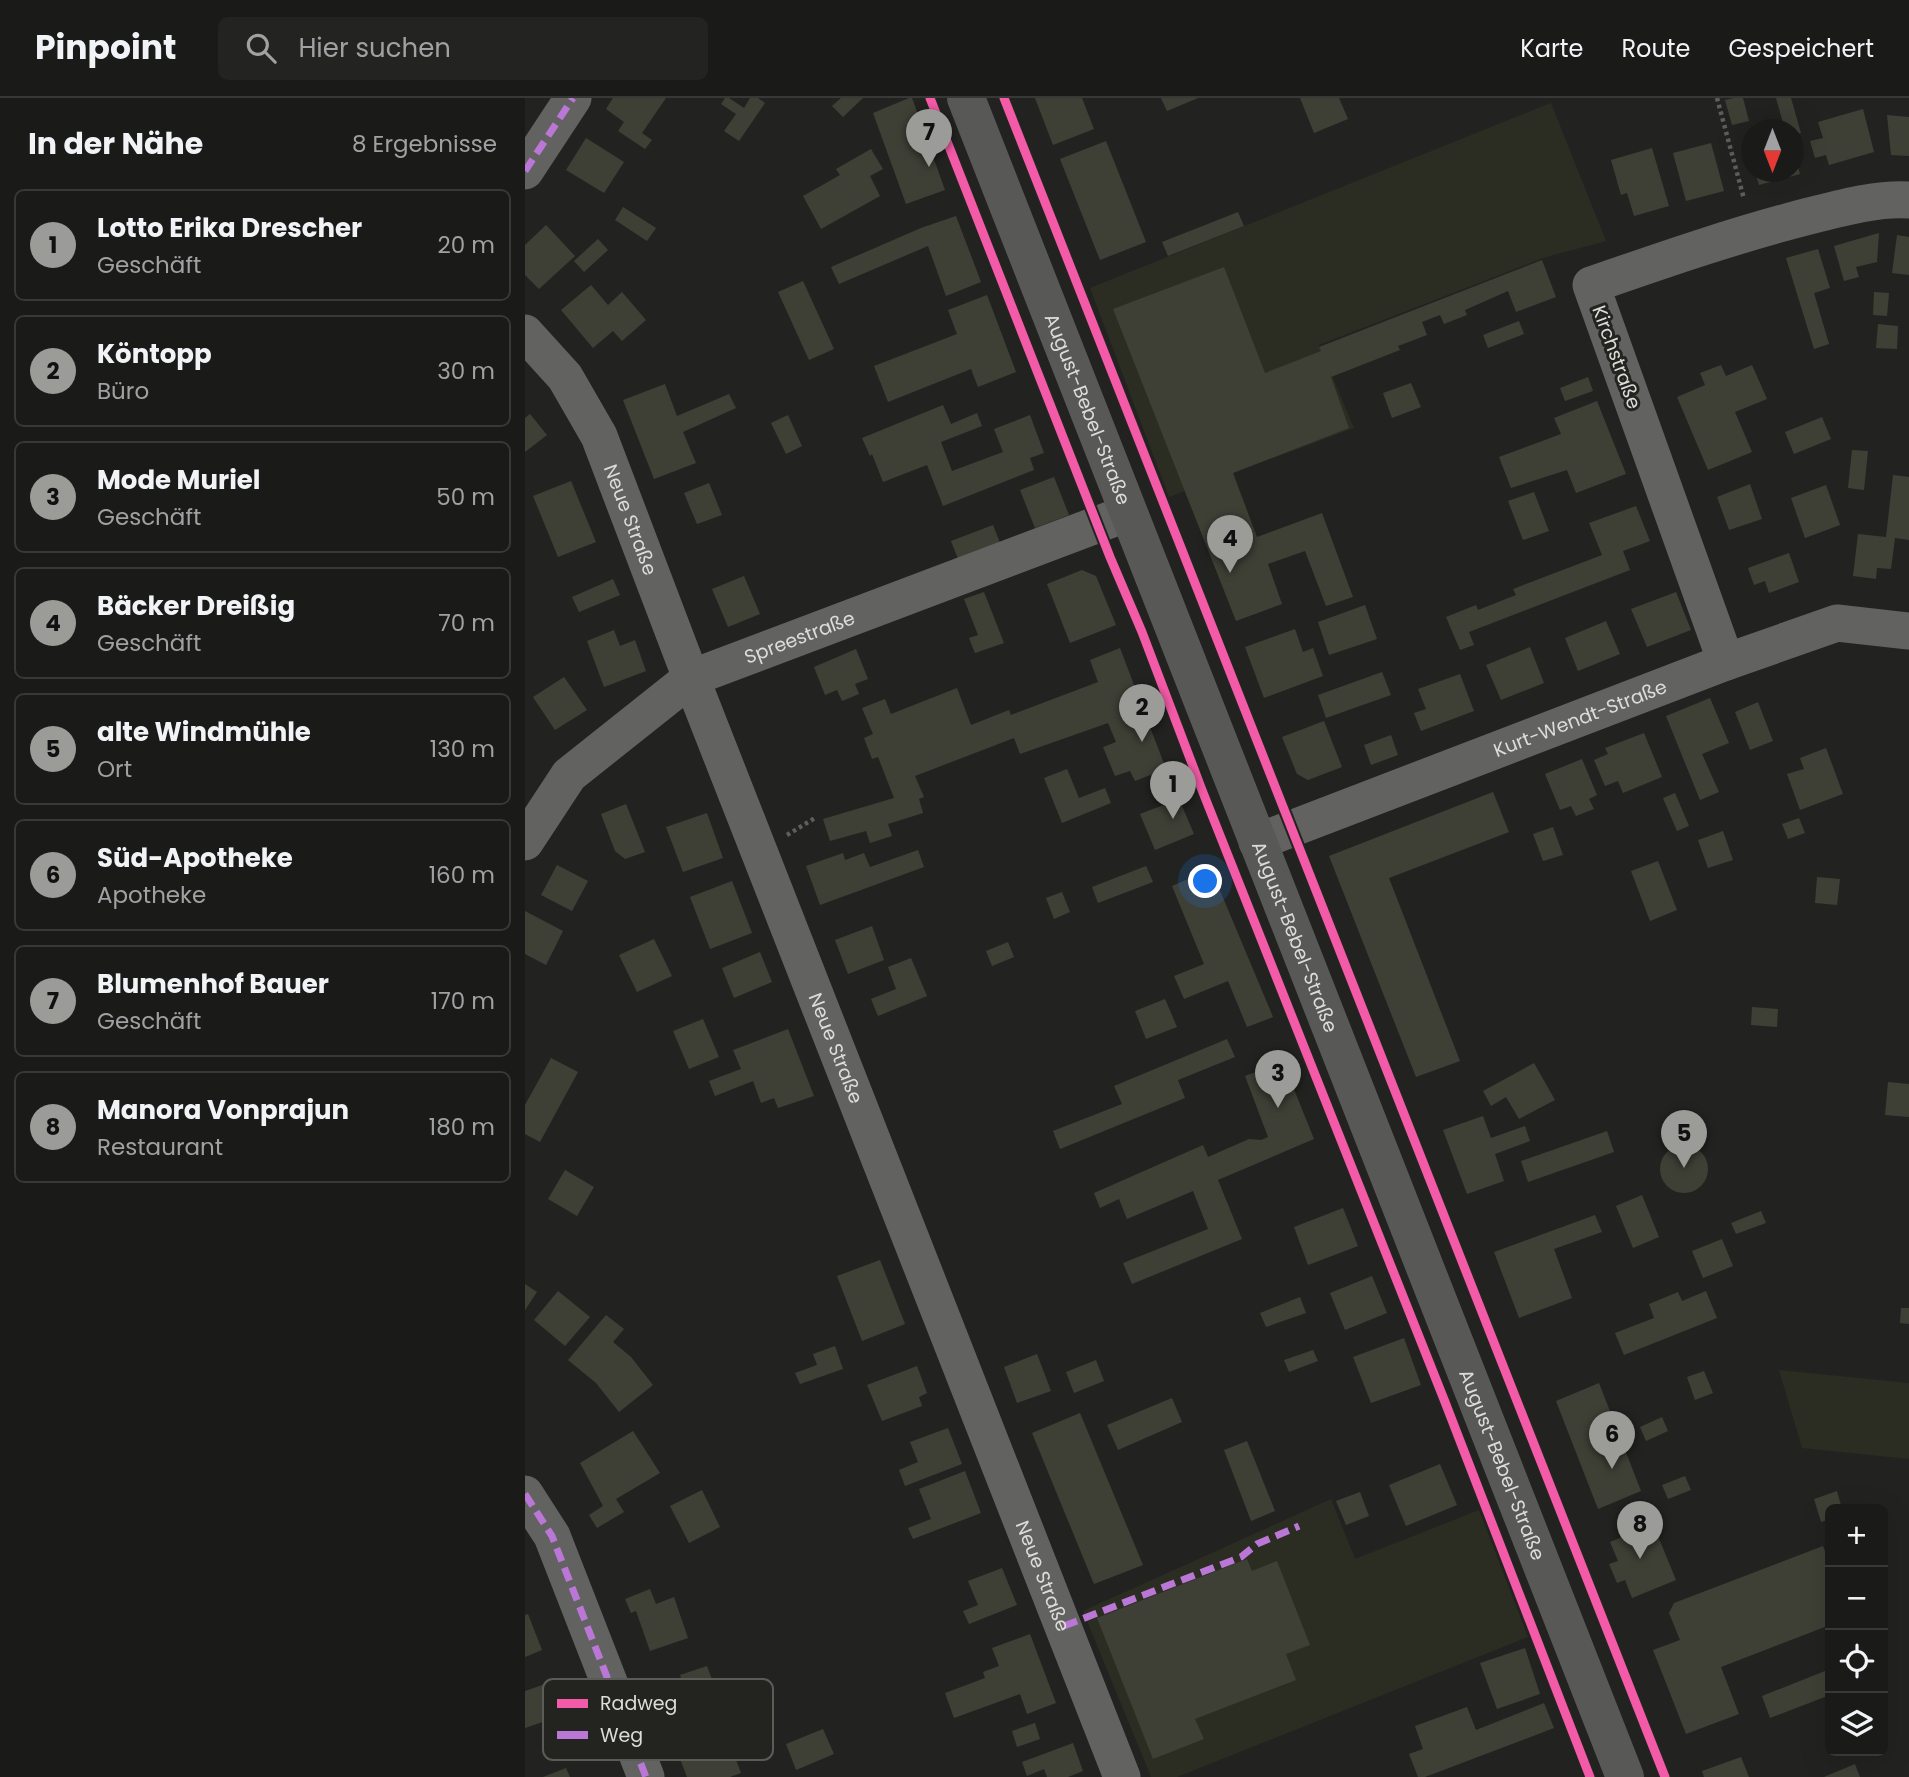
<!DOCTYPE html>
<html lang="de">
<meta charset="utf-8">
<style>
body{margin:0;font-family:Poppins,sans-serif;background:#232321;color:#f1f3f6}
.controls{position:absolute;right:21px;bottom:21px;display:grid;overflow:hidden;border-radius:10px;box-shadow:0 7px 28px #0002}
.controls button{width:63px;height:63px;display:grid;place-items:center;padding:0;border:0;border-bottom:2px solid #383837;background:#1a1a18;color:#f1f3f6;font:35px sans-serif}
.compass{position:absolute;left:1216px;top:21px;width:63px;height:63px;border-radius:50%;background:#1a1a18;box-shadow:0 7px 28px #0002;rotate:180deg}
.you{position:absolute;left:681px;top:784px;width:24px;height:24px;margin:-18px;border:5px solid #fff;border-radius:50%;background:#1a73e8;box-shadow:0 0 0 10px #1a73e833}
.badge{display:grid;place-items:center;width:46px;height:46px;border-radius:50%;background:#9b9c98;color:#111;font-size:23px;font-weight:700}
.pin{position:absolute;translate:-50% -58px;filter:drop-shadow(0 2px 4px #0008)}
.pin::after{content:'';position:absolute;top:37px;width:24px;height:21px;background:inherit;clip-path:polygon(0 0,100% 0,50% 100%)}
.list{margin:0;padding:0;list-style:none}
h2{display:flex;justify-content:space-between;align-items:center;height:91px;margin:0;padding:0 28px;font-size:30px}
h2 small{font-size:23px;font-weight:400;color:#9fa1a2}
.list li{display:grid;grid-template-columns:46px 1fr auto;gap:21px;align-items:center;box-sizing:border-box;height:112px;margin:0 14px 14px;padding:0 14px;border:2px solid #383837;border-radius:10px}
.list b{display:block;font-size:26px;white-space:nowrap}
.list p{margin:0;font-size:23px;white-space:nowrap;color:#9fa1a2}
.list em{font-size:23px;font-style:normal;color:#9fa1a2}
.icon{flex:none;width:38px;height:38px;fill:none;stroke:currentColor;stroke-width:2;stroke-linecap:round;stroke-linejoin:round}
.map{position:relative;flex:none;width:1384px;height:1679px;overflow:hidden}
header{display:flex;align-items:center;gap:42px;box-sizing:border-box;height:98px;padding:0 35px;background:#1a1a18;border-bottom:2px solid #383837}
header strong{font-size:33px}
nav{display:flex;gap:38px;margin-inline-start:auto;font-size:24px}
.search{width:490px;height:63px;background:#232321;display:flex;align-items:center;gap:18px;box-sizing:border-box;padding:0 24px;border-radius:10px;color:#9fa1a2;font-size:26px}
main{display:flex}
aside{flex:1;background:#1a1a18}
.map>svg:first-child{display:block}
.built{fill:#2b2d22}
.building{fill:#3e4036}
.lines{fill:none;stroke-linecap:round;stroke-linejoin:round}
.path{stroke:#5e5e5d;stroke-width:4.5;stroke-dasharray:3.5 3.5;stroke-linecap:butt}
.minor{stroke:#626261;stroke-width:37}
.major{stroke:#585957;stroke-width:38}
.quiet{stroke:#ba77d6;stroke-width:7;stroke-dasharray:14 7;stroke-linecap:butt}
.cycleway-casing{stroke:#23241f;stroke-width:13}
.cycleway{stroke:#f35aa7;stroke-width:9}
.labels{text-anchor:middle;stroke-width:6;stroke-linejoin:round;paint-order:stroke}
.street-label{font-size:19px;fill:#dcddd9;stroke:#23241f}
.key{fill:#23241f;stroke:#5a5c57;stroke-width:2}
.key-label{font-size:19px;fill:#dcddd9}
</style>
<header>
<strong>Pinpoint</strong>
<div class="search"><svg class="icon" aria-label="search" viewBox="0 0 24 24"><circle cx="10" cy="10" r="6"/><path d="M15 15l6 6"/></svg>Hier suchen</div>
<nav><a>Karte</a><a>Route</a><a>Gespeichert</a></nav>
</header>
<main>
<aside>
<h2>In der Nähe<small>8 Ergebnisse</small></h2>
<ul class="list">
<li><span class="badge">1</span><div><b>Lotto Erika Drescher</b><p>Geschäft</p></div><em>20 m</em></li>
<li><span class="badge">2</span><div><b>Köntopp</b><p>Büro</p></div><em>30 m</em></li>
<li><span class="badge">3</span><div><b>Mode Muriel</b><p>Geschäft</p></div><em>50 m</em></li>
<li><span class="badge">4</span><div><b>Bäcker Dreißig</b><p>Geschäft</p></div><em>70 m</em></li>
<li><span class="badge">5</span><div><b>alte Windmühle</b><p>Ort</p></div><em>130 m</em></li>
<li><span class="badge">6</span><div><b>Süd-Apotheke</b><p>Apotheke</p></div><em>160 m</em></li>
<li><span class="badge">7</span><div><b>Blumenhof Bauer</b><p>Geschäft</p></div><em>170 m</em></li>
<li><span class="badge">8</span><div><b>Manora Vonprajun</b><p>Restaurant</p></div><em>180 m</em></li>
</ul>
</aside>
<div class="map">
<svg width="1384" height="1679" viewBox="0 0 1384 1679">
<rect width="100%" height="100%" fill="#222320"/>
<g class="built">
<polygon points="1026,5 1081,143 1021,159 794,247 829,330 644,399 565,190"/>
<polygon points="1254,1272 1384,1285 1384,1361 1277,1350"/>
<polygon points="806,1401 830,1461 954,1412 1003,1539 652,1679 626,1679 558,1513"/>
</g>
<g class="building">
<polygon points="88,0 141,0 117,35 127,42 120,51 93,33 99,24 81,11"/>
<polygon points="200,0 204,0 219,10 225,0 233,0 240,5 214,43 199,33 211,16 196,6"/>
<polygon points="316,0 338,0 318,19 307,8"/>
<polygon points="384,0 387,0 420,92 381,106 348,15"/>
<polygon points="510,0 557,0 569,31 528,47"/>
<polygon points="636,0 673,0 642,13"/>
<polygon points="775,0 814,0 823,21 789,35"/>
<polygon points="1209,0 1218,0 1224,23 1207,27 1200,2"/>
<polygon points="1251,0 1266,0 1276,35 1268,37 1268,32 1260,32"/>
<polygon points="1338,11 1349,54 1304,67 1301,57 1290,60 1285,43 1298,40 1293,24"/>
<polygon points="1362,17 1384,19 1384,58 1366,57"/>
<polygon points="61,40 99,64 79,95 41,72"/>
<polygon points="581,43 621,144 575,162 535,61"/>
<polygon points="1186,45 1199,93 1161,103 1148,55"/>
<polygon points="1127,50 1144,108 1109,118 1102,95 1096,97 1086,62"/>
<polygon points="346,51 358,71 345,78 355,98 296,131 278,98 315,77 311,71"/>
<polygon points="1269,54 1275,76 1234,87 1230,74 1268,74"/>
<polygon points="98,109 131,130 122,143 90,122"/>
<polygon points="713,114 719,128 643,158 637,144"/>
<polygon points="431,118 456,184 421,198 403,148 314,186 306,169 396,130"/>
<polygon points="21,127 50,158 14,191 0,177 0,147"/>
<polygon points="1354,135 1352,164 1331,169 1334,179 1319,183 1309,148"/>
<polygon points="1372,137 1384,139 1384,177 1367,175"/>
<polygon points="73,141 83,152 59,174 49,163"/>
<polygon points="1293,151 1305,190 1289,195 1304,246 1289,251 1261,160"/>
<polygon points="1017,162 1031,199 991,214 983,193 940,212 942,217 919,226 915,217 897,224 902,237 873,248 875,252 806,279 824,330 708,375 732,439 797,415 828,499 801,508 780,453 743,466 757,506 711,523 588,211 699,169 740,275 796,253 794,249"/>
<polygon points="278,183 309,251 284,262 253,194"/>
<polygon points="66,187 83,207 97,194 121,222 97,243 88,233 68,250 36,212"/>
<polygon points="1349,194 1364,195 1362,218 1348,217"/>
<polygon points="462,197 491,274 453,289 446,271 363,304 349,268 432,236 423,212"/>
<polygon points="994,223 999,236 963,250 958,237"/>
<polygon points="1353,226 1373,228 1372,251 1351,250"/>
<polygon points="1196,267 1201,278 1227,267 1242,301 1210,314 1227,354 1183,372 1152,299 1180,287 1175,275"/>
<polygon points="1063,279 1068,293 1040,303 1035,290"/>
<polygon points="886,285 896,309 867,320 858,295"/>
<polygon points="140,286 152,318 204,296 211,310 158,334 171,365 129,381 98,302"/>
<polygon points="1072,303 1101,376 1051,395 1042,372 986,390 974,359 1036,336 1029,320"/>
<polygon points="418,307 426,326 452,315 457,328 416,344 427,373 478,354 469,331 505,317 519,355 505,360 509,372 418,408 402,367 358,384 347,356 345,358 337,340"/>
<polygon points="5,316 22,337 0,354 0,320"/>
<polygon points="263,317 277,348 261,356 246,325"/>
<polygon points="1297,319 1306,341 1269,356 1260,334"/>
<polygon points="1327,352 1343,353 1339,392 1323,390"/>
<polygon points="1368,377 1384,379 1384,442 1370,440 1366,471 1352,470 1351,481 1328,478 1333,436 1361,439"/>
<polygon points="529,379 544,417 510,430 495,392"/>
<polygon points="46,383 71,444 33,459 8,398"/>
<polygon points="184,385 197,417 172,426 159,395"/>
<polygon points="1225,386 1237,421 1204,432 1192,399"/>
<polygon points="1301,387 1315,427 1280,440 1266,400"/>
<polygon points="1009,394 1024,433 998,442 983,403"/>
<polygon points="1111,408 1125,443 1098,453 1105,472 944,534 949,547 935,552 921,519 951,507 953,512 991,497 988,491 1077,457 1064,425"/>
<polygon points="468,427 475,445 433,461 426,443"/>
<polygon points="1264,455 1274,484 1244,495 1240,483 1229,487 1223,470"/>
<polygon points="557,472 571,478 591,527 545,545 522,486"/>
<polygon points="219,478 235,516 203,529 187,491"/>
<polygon points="88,481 95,497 54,514 47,499"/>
<polygon points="459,494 479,545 450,555 444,540 453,537 439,501"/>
<polygon points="1151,494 1166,532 1122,549 1106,511"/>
<polygon points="840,507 852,541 804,557 793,524"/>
<polygon points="1081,523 1095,556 1053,573 1040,540"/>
<polygon points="770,531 778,554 788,550 798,578 739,600 720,549"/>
<polygon points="89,532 95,548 110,542 121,573 79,589 62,543"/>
<polygon points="1005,549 1019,585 976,602 961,567"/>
<polygon points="595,550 641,671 610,683 605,673 590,678 578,649 591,644 583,625 495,656 489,640 390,678 399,699 394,701 398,715 363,726 367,738 345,745 341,733 305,743 298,721 369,700 353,659 347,661 339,640 348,636 337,610 360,601 366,616 432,590 446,627 484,612 486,617 573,584 565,562"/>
<polygon points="331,551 343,581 330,586 334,596 317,603 312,592 300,597 289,569"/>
<polygon points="857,574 866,597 801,620 793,597"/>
<polygon points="935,576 949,613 896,633 889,615 901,611 893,591"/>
<polygon points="39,579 62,612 30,632 8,599"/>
<polygon points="1185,600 1204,645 1177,656 1194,694 1175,702 1141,618"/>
<polygon points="1233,604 1248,643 1225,652 1210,614"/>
<polygon points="799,623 817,669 783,682 772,676 757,639"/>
<polygon points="1119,635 1137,679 1098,695 1093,683 1080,688 1069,662 1083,656 1080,650"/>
<polygon points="866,637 873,657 846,667 839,647"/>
<polygon points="1301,650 1318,696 1275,712 1262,676 1279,671 1275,660"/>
<polygon points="1057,661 1072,697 1064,701 1069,711 1051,718 1046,708 1035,712 1020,676"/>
<polygon points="542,671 554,700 580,690 586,705 537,725 519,680"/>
<polygon points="968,694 984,734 864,780 935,963 891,979 804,758"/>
<polygon points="1150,695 1164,728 1152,733 1138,700"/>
<polygon points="654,701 669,736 630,752 615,716"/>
<polygon points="101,706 120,754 100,761 90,753 76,716"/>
<polygon points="182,715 198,760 158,774 141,729"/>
<polygon points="1274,720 1280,735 1263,741 1257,726"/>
<polygon points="1028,729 1038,757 1018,763 1008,736"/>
<polygon points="1198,733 1208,762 1183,770 1173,742"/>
<polygon points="393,752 399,769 295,807 281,768 318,755 320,762 339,755 345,769"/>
<polygon points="1133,763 1152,812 1125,823 1106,773"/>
<polygon points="32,767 63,783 47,813 16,797"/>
<polygon points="621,768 628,784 573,805 567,789"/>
<polygon points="686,771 748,919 722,929 703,883 659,901 649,878 679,866 647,788"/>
<polygon points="1292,779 1315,781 1312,807 1290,805"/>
<polygon points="207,783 227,835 185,851 165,799"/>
<polygon points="537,794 545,814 529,821 521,800"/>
<polygon points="0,813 38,833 21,867 0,856"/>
<polygon points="347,828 359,862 323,876 310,842"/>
<polygon points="129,841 147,878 112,894 94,857"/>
<polygon points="483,844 489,859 467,868 461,853"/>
<polygon points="235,854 247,884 209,900 197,870"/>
<polygon points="386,860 402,898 353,918 346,901 371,891 363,869"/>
<polygon points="640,901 652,929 621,941 610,913"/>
<polygon points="1227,909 1253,911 1252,929 1226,927"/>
<polygon points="178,921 194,959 164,971 148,933"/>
<polygon points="263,931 289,998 253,1010 249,1000 236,1005 228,983 190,998 184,983 216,971 208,952"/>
<polygon points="702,941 710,959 653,982 660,1000 535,1051 528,1033 597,1006 589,988"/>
<polygon points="26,960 53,974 15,1044 0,1036 0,1007"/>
<polygon points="758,964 789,1041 693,1082 717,1141 607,1186 598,1165 683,1131 668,1093 602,1121 594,1101 575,1110 569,1095 678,1047 683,1059 724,1041 736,1042 743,1039 720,978"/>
<polygon points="1009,965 1030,1002 994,1021 981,999 966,1008 958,993"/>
<polygon points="1363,984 1384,986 1384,1019 1360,1017"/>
<polygon points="958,1018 966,1040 1000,1028 1005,1043 970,1056 979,1083 942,1096 918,1032"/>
<polygon points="1082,1033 1089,1054 1003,1084 996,1063"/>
<circle cx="1159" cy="1071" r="24"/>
<polygon points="40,1072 69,1089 52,1118 23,1101"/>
<polygon points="1117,1097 1134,1139 1108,1150 1091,1108"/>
<polygon points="818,1110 833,1148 783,1167 769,1129"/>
<polygon points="1236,1113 1241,1125 1211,1136 1206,1125"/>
<polygon points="1070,1117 1077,1134 1029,1151 1047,1200 994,1220 969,1154"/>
<polygon points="1197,1141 1208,1168 1178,1180 1167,1153"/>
<polygon points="355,1162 380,1226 337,1243 312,1178"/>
<polygon points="847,1178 862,1215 820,1232 805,1195"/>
<polygon points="0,1186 12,1194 0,1212"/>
<polygon points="33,1193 65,1219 40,1248 9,1222"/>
<polygon points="1181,1193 1192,1220 1099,1257 1090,1235 1129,1220 1124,1206 1153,1194 1157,1203"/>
<polygon points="775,1199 781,1215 741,1229 735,1215"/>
<polygon points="1376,1210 1384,1210 1384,1226 1375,1225"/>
<polygon points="81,1217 99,1231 88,1244 106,1259 128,1287 94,1314 71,1285 43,1262"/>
<polygon points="879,1240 896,1287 846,1305 828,1259"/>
<polygon points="310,1248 318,1271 275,1286 270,1275 292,1267 288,1256"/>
<polygon points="788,1252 793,1263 764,1274 759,1262"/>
<polygon points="512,1256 526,1293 492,1305 479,1269"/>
<polygon points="571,1262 579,1283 549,1295 541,1274"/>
<polygon points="392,1268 402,1295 394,1299 397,1308 357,1323 342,1287"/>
<polygon points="1179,1273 1188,1295 1170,1302 1162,1279"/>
<polygon points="1074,1285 1116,1393 1073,1411 1031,1303"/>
<polygon points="647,1300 657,1324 593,1352 582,1327"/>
<polygon points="555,1315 618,1467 569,1486 507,1335"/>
<polygon points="1137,1319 1143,1333 1121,1343 1115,1329"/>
<polygon points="423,1330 437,1366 380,1388 374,1372 393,1364 385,1344"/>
<polygon points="108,1333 135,1375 91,1401 99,1414 72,1430 64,1417 78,1408 55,1365"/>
<polygon points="722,1343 750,1413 726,1423 699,1352"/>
<polygon points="915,1366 932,1407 881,1428 864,1387"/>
<polygon points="440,1373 456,1415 388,1441 383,1430 406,1421 394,1391"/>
<polygon points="1160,1378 1166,1392 1143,1401 1137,1387"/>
<polygon points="177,1392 195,1429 164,1445 145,1408"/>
<polygon points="1312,1393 1317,1411 1305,1411 1305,1421 1296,1424 1289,1401"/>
<polygon points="835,1394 844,1418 821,1427 811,1403"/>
<polygon points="1128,1426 1151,1482 1107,1500 1100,1482 1092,1485 1084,1466 1093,1463 1085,1444"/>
<polygon points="1298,1448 1305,1467 1305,1527 1196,1569 1214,1616 1161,1636 1128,1552 1155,1542 1144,1515 1149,1505"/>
<polygon points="722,1461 727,1473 752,1463 785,1547 761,1556 771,1582 670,1621 679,1641 628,1661 572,1520"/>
<polygon points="477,1470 492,1507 444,1526 438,1513 453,1507 443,1483"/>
<polygon points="125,1491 131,1506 149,1499 163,1540 125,1553 111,1513 106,1515 100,1501"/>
<polygon points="3,1516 17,1552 0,1559 0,1517"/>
<polygon points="505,1536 531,1605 502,1616 495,1596 429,1620 420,1595 460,1580 458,1574 474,1568 467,1550"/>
<polygon points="1000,1550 1015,1596 972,1611 955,1565"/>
<polygon points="182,1568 188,1584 161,1594 155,1577"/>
<polygon points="1305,1571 1305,1597 1245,1620 1237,1598"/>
<polygon points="29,1583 41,1616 0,1630 0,1593"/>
<polygon points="187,1598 193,1614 219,1604 227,1626 201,1636 216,1675 205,1679 162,1679 138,1616"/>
<polygon points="1019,1605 1029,1630 900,1679 893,1679 884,1656 898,1651 890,1628 942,1609 951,1632"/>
<polygon points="510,1625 515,1641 492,1649 487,1633"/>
<polygon points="298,1631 309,1656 271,1672 261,1646"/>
<polygon points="548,1645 558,1673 543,1679 522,1679 519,1671 502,1678 497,1664"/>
<polygon points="1216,1659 1224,1679 1179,1679 1177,1673"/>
<polygon points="1330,1666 1335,1679 1299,1679"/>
<polygon points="41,1670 45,1679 18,1679"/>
</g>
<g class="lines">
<g class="path">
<polyline points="1192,0 1219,101"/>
<polyline points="262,737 290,720"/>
</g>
<g class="minor">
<polyline points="0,73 48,0"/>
<path id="s1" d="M0,235L40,279L74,338L166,580L597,1679"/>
<path d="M1201,564L1066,187C1138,162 1210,137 1284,118C1316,110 1352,100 1384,102"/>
<path id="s2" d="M0,744L44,677L166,580L603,415"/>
<path id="s3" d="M732,744L1201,564L1312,525L1384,533"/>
<polyline points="0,1396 27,1438 121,1679"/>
</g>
<path class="major" id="s4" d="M441,0L1100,1679"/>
<g class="quiet">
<polyline points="0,73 48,0"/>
<polyline points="0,1396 27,1438 121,1679"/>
<polyline points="539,1528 716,1459 732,1446 774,1428"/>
</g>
<g class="cycleway-casing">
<g id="cycleway">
<polyline points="405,0 585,459 617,534 677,692 920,1304 1065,1679"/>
<polyline points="479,0 1140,1679"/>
</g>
</g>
<use href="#cycleway" class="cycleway"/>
</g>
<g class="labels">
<g class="street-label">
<text transform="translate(1092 259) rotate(70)" y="7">Kirchstraße</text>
<text dy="7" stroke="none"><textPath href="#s4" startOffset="334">August-Bebel-Straße</textPath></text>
<text dy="7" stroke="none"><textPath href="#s1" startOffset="217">Neue Straße</textPath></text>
<text dy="7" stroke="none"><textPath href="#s2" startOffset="352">Spreestraße</textPath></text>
<text dy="7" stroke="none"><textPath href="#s3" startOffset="346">Kurt-Wendt-Straße</textPath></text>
<text dy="7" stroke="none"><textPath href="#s4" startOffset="901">August-Bebel-Straße</textPath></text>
<text dy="7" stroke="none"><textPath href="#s1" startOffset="784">Neue Straße</textPath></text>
<text dy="7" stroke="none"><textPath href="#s4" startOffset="1468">August-Bebel-Straße</textPath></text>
<text dy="7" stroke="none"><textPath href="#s1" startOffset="1351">Neue Straße</textPath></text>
</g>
</g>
<rect x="18" y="1581" width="230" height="81" rx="10" class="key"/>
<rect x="32" y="1601" width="31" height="9" fill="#f35aa7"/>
<rect x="32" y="1633" width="31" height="8" fill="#ba77d6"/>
<g class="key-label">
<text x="75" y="1612">Radweg</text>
<text x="75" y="1644">Weg</text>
</g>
</svg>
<div class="controls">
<button>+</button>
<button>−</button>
<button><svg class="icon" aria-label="locate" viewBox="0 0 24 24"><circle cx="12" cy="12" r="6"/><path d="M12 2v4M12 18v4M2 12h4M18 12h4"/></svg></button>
<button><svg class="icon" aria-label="layers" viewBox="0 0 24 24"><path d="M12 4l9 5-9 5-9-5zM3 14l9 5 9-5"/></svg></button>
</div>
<svg class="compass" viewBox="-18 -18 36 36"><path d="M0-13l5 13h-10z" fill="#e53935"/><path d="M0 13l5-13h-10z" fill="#9fa1a2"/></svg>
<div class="you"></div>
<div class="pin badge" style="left:648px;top:721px">1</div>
<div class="pin badge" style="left:617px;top:644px">2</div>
<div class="pin badge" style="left:753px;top:1010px">3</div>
<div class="pin badge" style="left:705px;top:475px">4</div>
<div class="pin badge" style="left:1159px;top:1070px">5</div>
<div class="pin badge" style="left:1087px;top:1371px">6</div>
<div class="pin badge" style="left:404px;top:69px">7</div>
<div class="pin badge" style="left:1115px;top:1461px">8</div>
</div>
</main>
